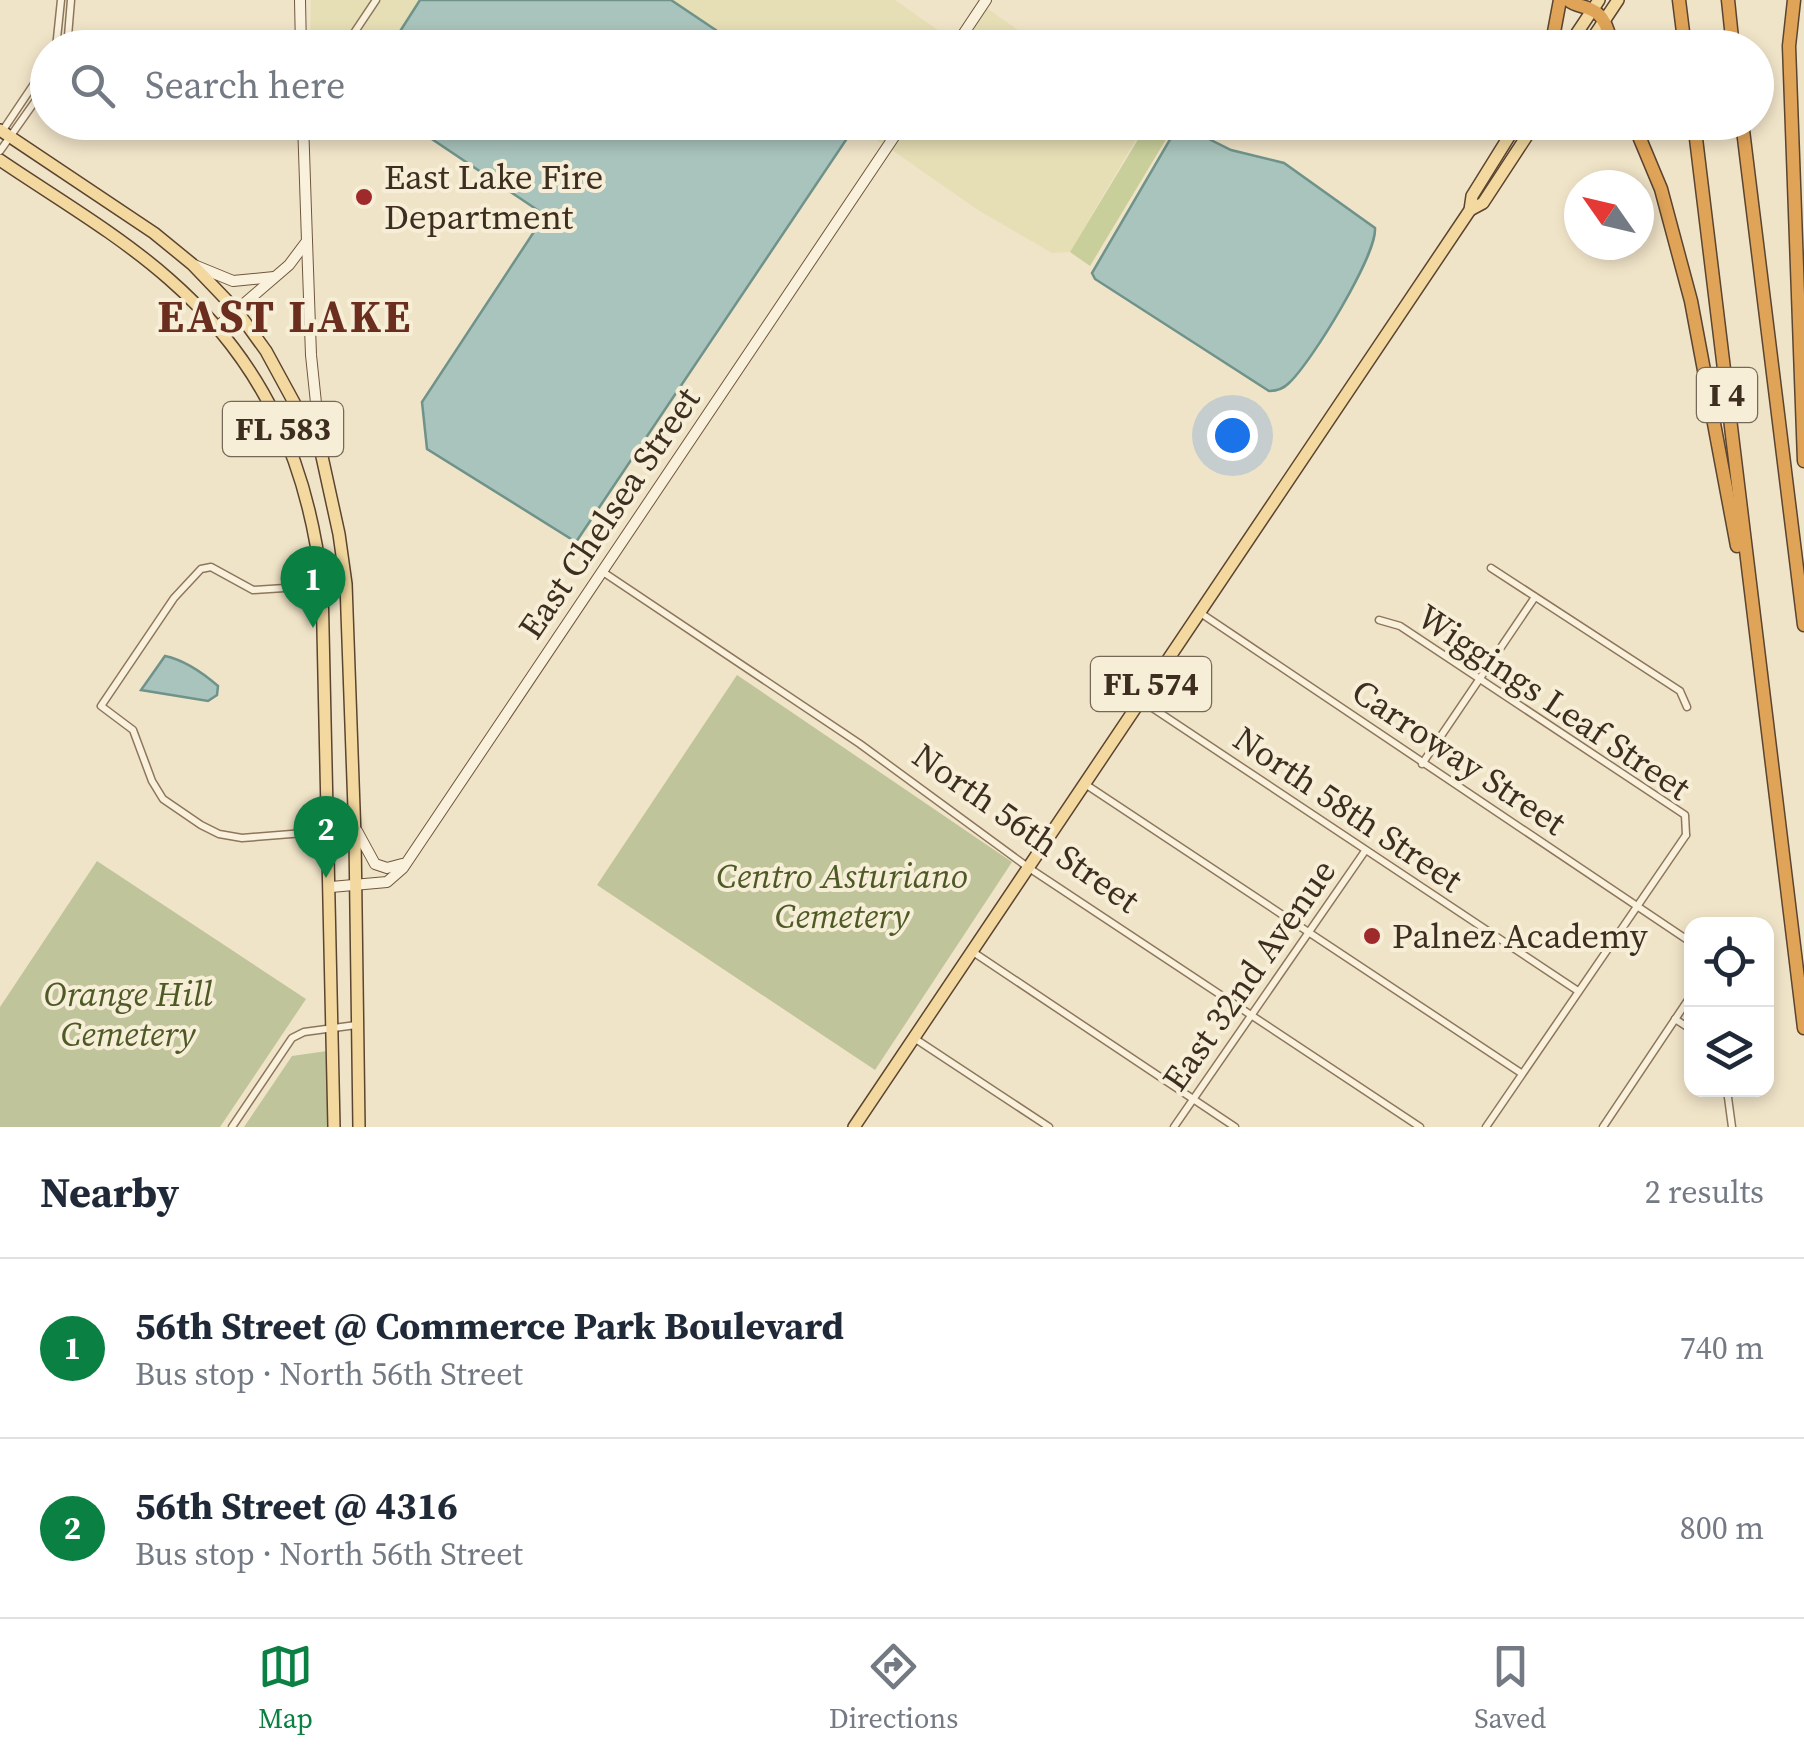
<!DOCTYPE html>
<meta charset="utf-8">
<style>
body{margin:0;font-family:"Source Serif 4",serif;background:#f6f6f7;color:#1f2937}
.controls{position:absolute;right:30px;bottom:30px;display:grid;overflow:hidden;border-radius:20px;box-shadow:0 5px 15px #0003}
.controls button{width:90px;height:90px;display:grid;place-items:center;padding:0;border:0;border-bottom:2px solid #e0e1e3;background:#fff;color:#1f2937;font:50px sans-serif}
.compass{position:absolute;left:1564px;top:170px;width:90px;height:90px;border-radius:50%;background:#fff;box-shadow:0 5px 15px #0003;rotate:304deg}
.you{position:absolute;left:1232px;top:435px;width:35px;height:35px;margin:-25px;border:8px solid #fff;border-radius:50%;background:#1a73e8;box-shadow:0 0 0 15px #1a73e833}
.badge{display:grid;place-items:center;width:65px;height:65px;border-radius:50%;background:#0b8043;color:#fff;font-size:32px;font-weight:700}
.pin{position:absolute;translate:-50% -82px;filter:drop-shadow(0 2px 5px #0008)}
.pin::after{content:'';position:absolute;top:52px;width:35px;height:30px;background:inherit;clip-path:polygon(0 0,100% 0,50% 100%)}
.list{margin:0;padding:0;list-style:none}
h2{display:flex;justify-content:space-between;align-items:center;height:130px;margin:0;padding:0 40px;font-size:42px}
h2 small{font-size:32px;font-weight:400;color:#747a83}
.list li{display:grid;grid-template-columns:65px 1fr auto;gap:30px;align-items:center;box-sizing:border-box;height:180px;padding:0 40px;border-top:2px solid #e0e1e3}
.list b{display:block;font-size:38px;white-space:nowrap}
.list p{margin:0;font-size:32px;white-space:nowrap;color:#747a83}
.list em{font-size:32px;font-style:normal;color:#747a83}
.icon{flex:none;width:55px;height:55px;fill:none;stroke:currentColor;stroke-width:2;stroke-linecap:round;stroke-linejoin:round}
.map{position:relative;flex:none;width:1804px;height:1127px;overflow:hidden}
.search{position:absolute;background:#fff;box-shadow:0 5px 15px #0003;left:30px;right:30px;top:30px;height:110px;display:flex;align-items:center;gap:25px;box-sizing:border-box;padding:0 35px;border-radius:55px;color:#747a83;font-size:38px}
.sheet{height:490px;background:#fff}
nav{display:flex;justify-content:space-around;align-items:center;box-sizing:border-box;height:140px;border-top:2px solid #e0e1e3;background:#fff;font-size:28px;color:#747a83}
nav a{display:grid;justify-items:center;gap:5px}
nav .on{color:#0b8043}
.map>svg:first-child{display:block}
.farmland{fill:#e6deb5}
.green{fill:#c9cf9b}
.cemetery{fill:#bfc49a}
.water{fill:#a9c4bc;stroke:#6f938a;stroke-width:2.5}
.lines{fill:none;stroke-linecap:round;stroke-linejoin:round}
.street-casing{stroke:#8d765c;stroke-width:9}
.secondary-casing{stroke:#6f573f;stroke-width:12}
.primary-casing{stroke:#5b4430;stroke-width:14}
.highway-casing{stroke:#5b4430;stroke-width:15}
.street{stroke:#faf1dc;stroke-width:6}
.secondary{stroke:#faf1dc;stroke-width:10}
.primary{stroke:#f3d9a0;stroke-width:11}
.highway{stroke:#e0a458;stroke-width:12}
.poi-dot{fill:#9e2a2b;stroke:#f7eed8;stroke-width:4}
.labels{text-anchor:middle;stroke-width:8;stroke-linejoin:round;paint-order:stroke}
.shield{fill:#f7eed8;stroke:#756857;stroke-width:2.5}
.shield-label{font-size:32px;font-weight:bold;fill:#3d2e20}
.poi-label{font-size:35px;fill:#3d2e20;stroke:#f7eed8;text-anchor:start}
.street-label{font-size:35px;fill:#3d2e20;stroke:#f7eed8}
.park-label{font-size:35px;font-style:italic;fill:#4d5a26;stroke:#f7eed8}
.district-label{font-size:45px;font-weight:bold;letter-spacing:2.5px;fill:#6b2e1e;stroke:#f7eed8}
</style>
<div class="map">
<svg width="1804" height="1127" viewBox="0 0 1804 1127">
<rect width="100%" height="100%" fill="#f0e4c8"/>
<g class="farmland">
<polygon points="311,0 420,0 390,47 310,48"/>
<polygon points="671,0 895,0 952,40 967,20 948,47 741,47"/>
<polygon points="987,8 988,9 1042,47 960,47"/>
<polygon points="1146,122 1070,252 1052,253 978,210 892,150 910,123"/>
<polygon points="852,123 898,123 884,145"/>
</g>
<polygon class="green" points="1148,123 1156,123 1171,131 1090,266 1070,252"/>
<g class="cemetery">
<polygon points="737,675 1012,862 875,1070 597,885"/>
<polygon points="97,861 306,999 220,1127 0,1127 0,1007"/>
<polygon points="327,1051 329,1127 244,1127 292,1056"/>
</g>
<g class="water">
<polygon points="420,0 671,0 741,47 390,47"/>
<polygon points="852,123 856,125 576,542 427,449 422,402 545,215 408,123"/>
<path d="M1185,127L1231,150L1284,163L1375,228C1377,255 1311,363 1289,383C1283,389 1277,391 1269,391L1095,279L1092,273L1172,136L1178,129Z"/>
<path d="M165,656C184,660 203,673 218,686L217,695L208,701L141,690Z"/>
</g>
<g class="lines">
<g class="street-casing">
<g id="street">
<polyline points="56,48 61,0"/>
<polyline points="67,48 71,0"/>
<polyline points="344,48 376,0"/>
<polyline points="1,133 48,63"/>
<polyline points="0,151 48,83"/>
<polyline points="1491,568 1680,691 1687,707"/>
<polyline points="603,572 860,744 1029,868 1420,1127"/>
<polyline points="1199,612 1692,943"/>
<polyline points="1379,620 1400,626 1685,815 1686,835"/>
<polyline points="1142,701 1578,991"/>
<polyline points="1422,764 1535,597"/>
<polyline points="1085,784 1521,1073"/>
<polyline points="328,835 304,833 242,838 219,834 201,825 163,799 152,781 133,730 101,706 174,598 201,569 211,567 253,590 346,584"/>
<polyline points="973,952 1235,1127"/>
<polyline points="1675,1019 1692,1030"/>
<polyline points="914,1038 1049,1127"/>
<polyline points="1727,1090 1732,1127"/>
<polyline points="232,1127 292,1038 304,1032 356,1025"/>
<polyline points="1174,1127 1365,851"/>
<polyline points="1486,1127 1686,835"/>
<polyline points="1603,1127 1692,994"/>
</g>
</g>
<g class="secondary-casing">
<g id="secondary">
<polyline points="300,0 301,48"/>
<polyline points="954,48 986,0"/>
<polyline points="307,241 311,355 321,451"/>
<polyline points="194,265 233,281 274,277"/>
<polyline points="217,327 289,265 307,241 303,122"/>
<polyline points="357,831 375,864 387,868 402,864"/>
<polyline points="331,887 387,882 403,868 904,122"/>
</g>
</g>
<g class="primary-casing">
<g id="primary">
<polyline points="1567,48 1599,0"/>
<polyline points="1586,48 1618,0"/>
<polyline points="0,130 154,233 192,264 237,311 266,351 321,452 339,534 346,584 355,837 359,1127"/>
<path d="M0,160C56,198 118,234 169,279C264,362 308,462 322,585L334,1127"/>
<polyline points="1470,210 1483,203 1536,122"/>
<polyline points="854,1127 1470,210 1472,196 1518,122"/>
</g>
</g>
<g class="highway-casing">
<g id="highway">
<path d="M1568,0C1577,7 1583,5 1592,10C1606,16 1609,35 1613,48"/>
<polyline points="1679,0 1685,48"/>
<polyline points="1728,0 1733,48"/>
<polyline points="1794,0 1789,46 1804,461"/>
<polyline points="1551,48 1560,0"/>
<polyline points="1633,122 1661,189 1691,301 1737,546"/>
<polyline points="1694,122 1804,1028"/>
<polyline points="1742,122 1804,625"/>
</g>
</g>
<use href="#street" class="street"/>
<use href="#secondary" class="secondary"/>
<use href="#primary" class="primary"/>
<use href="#highway" class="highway"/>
</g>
<g class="poi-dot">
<circle cx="364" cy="197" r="10"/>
<circle cx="1372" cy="936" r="10"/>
</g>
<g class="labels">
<g class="shield">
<rect x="1697" y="368" width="60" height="54" rx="8"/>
<rect x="223" y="402" width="120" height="54" rx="8"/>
<rect x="1091" y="657" width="120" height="54" rx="8"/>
</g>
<g class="shield-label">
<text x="1727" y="406">I 4</text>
<text x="283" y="440">FL 583</text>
<text x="1151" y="695">FL 574</text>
</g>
<g class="poi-label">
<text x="384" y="189">East Lake Fire<tspan x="384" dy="40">Department</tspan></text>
<text x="1392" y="948">Palnez Academy</text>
</g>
<g class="street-label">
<text transform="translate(609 513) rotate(-56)" y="12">East Chelsea Street</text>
<text transform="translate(1554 702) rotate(34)" y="12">Wiggings Leaf Street</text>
<text transform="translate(1459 757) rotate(34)" y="12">Carroway Street</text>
<text transform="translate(1348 809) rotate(34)" y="12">North 58th Street</text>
<text transform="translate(1026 828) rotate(35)" y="12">North 56th Street</text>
<text transform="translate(1249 975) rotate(-55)" y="12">East 32nd Avenue</text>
</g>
<g class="park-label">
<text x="842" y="888">Centro Asturiano<tspan x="842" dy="40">Cemetery</tspan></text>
<text x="128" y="1006">Orange Hill<tspan x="128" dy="40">Cemetery</tspan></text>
</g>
<g class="district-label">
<text x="285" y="332">EAST LAKE</text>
</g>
</g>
</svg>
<div class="controls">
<button><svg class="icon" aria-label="locate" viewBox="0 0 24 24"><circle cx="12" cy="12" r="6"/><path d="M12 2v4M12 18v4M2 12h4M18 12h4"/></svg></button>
<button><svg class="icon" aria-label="layers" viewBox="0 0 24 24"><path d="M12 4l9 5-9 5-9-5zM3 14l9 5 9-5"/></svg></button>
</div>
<svg class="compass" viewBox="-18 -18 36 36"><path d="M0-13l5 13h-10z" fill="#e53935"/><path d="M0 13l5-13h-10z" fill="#747a83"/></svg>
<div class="you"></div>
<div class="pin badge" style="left:313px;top:628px">1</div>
<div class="pin badge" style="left:326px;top:878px">2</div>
<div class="search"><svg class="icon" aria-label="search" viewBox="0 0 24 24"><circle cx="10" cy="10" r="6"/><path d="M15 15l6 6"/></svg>Search here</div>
</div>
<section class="sheet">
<h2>Nearby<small>2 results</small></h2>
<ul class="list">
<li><span class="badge">1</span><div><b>56th Street @ Commerce Park Boulevard</b><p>Bus stop · North 56th Street</p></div><em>740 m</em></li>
<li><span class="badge">2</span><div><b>56th Street @ 4316</b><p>Bus stop · North 56th Street</p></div><em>800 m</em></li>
</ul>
</section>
<nav>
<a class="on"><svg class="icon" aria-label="map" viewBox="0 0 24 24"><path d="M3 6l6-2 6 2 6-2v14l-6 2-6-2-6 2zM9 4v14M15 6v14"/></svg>Map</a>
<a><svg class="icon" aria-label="directions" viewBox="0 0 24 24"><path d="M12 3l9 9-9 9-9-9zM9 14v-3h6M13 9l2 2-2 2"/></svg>Directions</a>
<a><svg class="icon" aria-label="saved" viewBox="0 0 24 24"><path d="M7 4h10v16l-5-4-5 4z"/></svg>Saved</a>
</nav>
